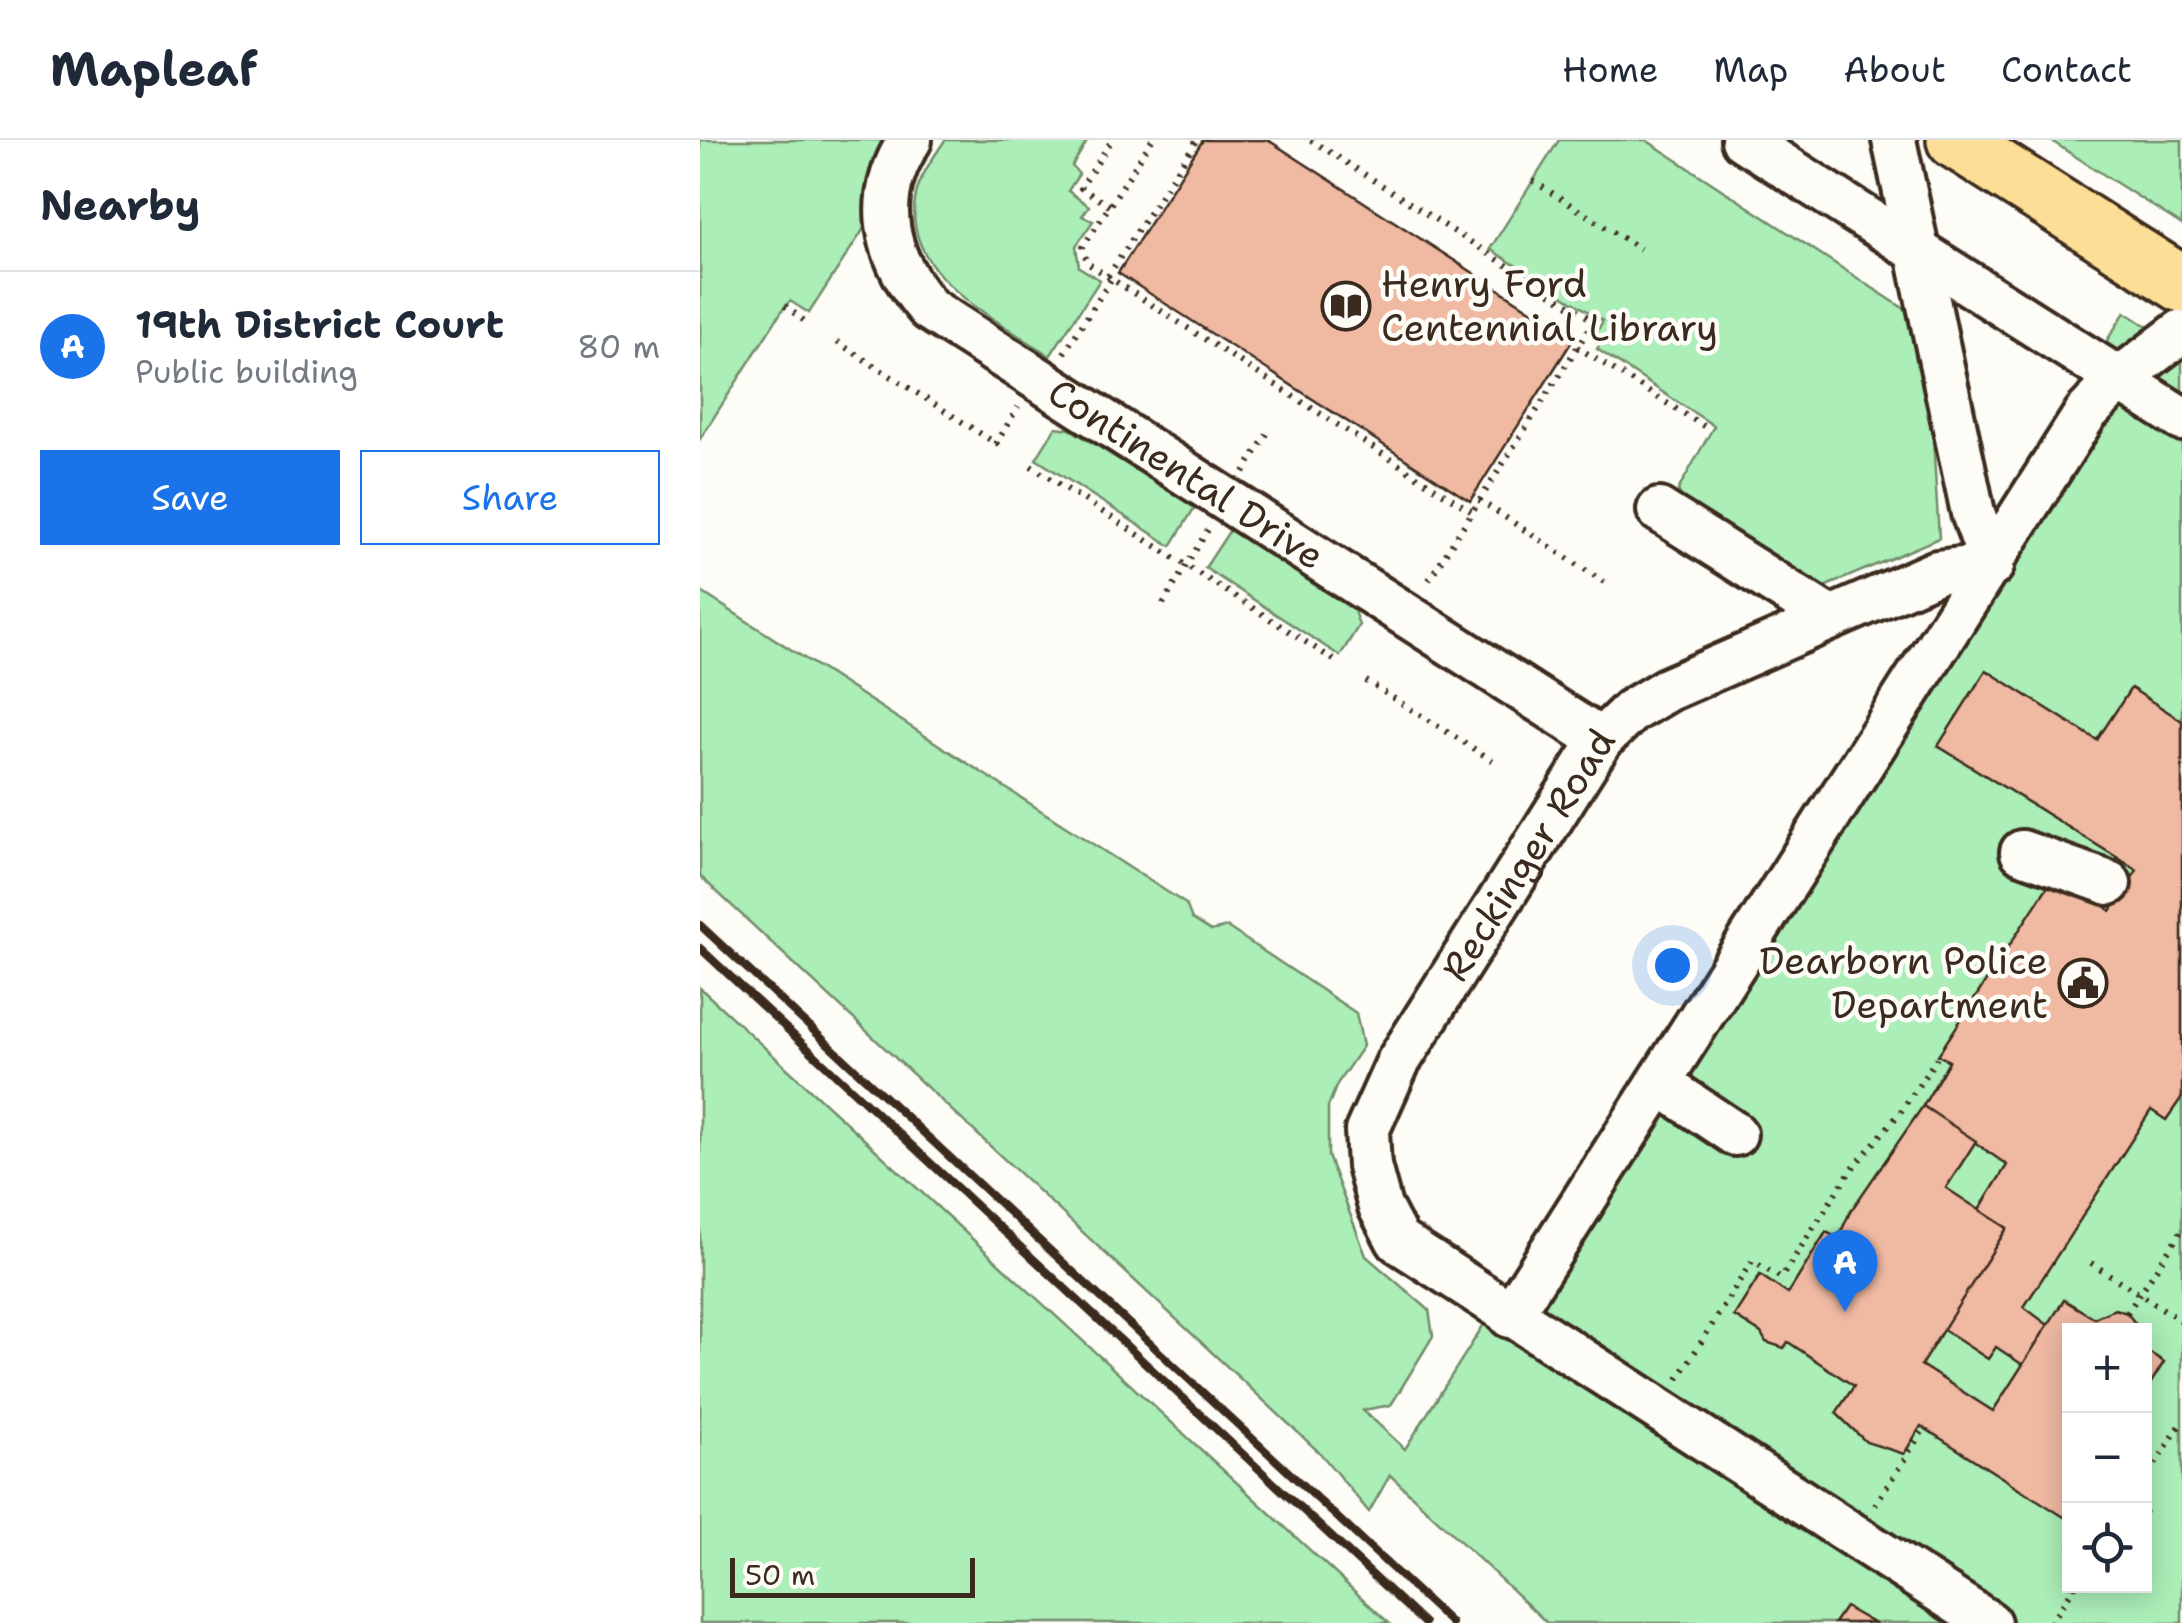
<!DOCTYPE html>
<meta charset="utf-8">
<style>
body{margin:0;font-family:"Shantell Sans",sans-serif;background:#f2f2f3;color:#1f2937}
.controls{position:absolute;right:30px;bottom:30px;display:grid;overflow:hidden;border-radius:0px;box-shadow:0 5px 25px #0003}
.controls button{width:90px;height:90px;display:grid;place-items:center;padding:0;border:0;border-bottom:2px solid #e0e1e3;background:#fff;color:#1f2937;font:50px sans-serif}
.scale{position:absolute;left:30px;bottom:25px;width:245px;box-sizing:border-box;padding-left:10px;border:5px solid #3b2a1e;border-top:0;font-size:28px;line-height:35px;white-space:nowrap;color:#3b2a1e;-webkit-text-stroke:8px #fdfcf7;paint-order:stroke}
.you{position:absolute;left:972px;top:825px;width:35px;height:35px;margin:-25px;border:8px solid #fff;border-radius:50%;background:#1a73e8;box-shadow:0 0 0 15px #1a73e833}
.badge{display:grid;place-items:center;width:65px;height:65px;border-radius:50%;background:#1a73e8;color:#fff;font-size:32px;font-weight:700}
.pin{position:absolute;translate:-50% -82px;filter:drop-shadow(0 2px 5px #0008)}
.pin::after{content:'';position:absolute;top:52px;width:35px;height:30px;background:inherit;clip-path:polygon(0 0,100% 0,50% 100%)}
.list{margin:0;padding:0;list-style:none}
h2{display:flex;justify-content:space-between;align-items:center;height:130px;margin:0;padding:0 40px;font-size:42px}
h2 small{font-size:32px;font-weight:400;color:#747a83}
.list li{display:grid;grid-template-columns:65px 1fr auto;gap:30px;align-items:center;box-sizing:border-box;height:150px;padding:0 40px;border-top:2px solid #e0e1e3}
.list b{display:block;font-size:38px;white-space:nowrap}
.list p{margin:0;font-size:32px;white-space:nowrap;color:#747a83}
.list em{font-size:32px;font-style:normal;color:#747a83}
.actions{display:flex;gap:20px;padding:30px 40px}
.actions a{flex:1;padding:22px 0;border:2px solid #1a73e8;border-radius:0px;text-align:center;font-size:35px;color:#1a73e8}
.actions .main{background:#1a73e8;color:#fff}
.icon{flex:none;width:55px;height:55px;fill:none;stroke:currentColor;stroke-width:2;stroke-linecap:round;stroke-linejoin:round}
.map{position:relative;flex:none;width:1482px;height:1483px;overflow:hidden}
header{display:flex;align-items:center;gap:60px;box-sizing:border-box;height:140px;padding:0 50px;background:#fff;border-bottom:2px solid #e0e1e3}
header strong{font-size:48px}
nav{display:flex;gap:55px;margin-inline-start:auto;font-size:35px}
main{display:flex}
aside{flex:1;background:#fff}
.map>svg:first-child{display:block}
.green{fill:#abeeb8;stroke:#738c6b;stroke-width:2.5;fill-rule:evenodd}
.building{fill:#efb9a2;stroke:#3b2a1e;stroke-width:2.5}
.lines{fill:none;stroke-linecap:round;stroke-linejoin:round}
.minor-casing{stroke:#3b2a1e;stroke-width:50}
.major-casing{stroke:#3b2a1e;stroke-width:62}
.path{stroke:#3b2a1e;stroke-width:6;stroke-dasharray:2.5 8;stroke-linecap:butt}
.minor{stroke:#fdfcf7;stroke-width:42}
.major{stroke:#fcde96;stroke-width:55}
.rail{stroke:#3b2a1e;stroke-width:8}
.labels{text-anchor:middle;stroke-width:9;stroke-linejoin:round;paint-order:stroke}
.poi-label{font-size:38px;fill:#3b2a1e;stroke:#fdfcf7;text-anchor:start}
.street-label{font-size:38px;fill:#3b2a1e;stroke:#fdfcf7}
</style>
<header>
<strong>Mapleaf</strong>
<nav><a>Home</a><a>Map</a><a>About</a><a>Contact</a></nav>
</header>
<main>
<aside>
<h2>Nearby<small></small></h2>
<ul class="list">
<li><span class="badge">A</span><div><b>19th District Court</b><p>Public building</p></div><em>80 m</em></li>
</ul>
<div class="actions"><a class="main">Save</a><a>Share</a></div>
</aside>
<div class="map">
<svg width="1482" height="1483" viewBox="0 0 1482 1483">
<rect width="100%" height="100%" fill="#fdfcf7"/>
<filter id="ink" filterUnits="userSpaceOnUse"><feTurbulence type="fractalNoise" baseFrequency=".01" numOctaves="2"/><feDisplacementMap in="SourceGraphic" scale="20" xChannelSelector="R" yChannelSelector="G"/><feConvolveMatrix kernelMatrix="1 2 1 2 8 2 1 2 1" color-interpolation-filters="sRGB"/></filter>
<g filter="url(#ink)">
<g class="green">
<polygon points="0,0 184,0 178,10 163,90 109,173 90,161 85,166 0,299"/>
<path d="M245,0H388L372,26L379,34L368,51L389,66L382,76L393,81L376,106L379,127L400,140L350,216C297,179 199,135 216,55C220,35 234,17 245,0Z"/>
<polygon points="859,0 946,0 1226,183 1239,398 1124,447 982,359 978,350 1014,286 897,209 903,199 896,193 903,181 790,109"/>
<polygon points="1349,0 1482,0 1482,85 1353,2"/>
<path d="M1425,172L1482,209V1483H847L690,1335L669,1372L620,1313L0,736V451L486,764L492,779L511,791L527,787L656,873L663,906L637,944L628,967V1016L666,1116L729,1170L733,1196L691,1265L663,1270L705,1309ZM1370,1190H1444V1446H1370Z"/>
<polygon points="356,287 370,289 495,367 471,406 336,319"/>
<polygon points="530,390 653,468 659,485 640,516 505,428"/>
<polygon points="0,848 689,1483 0,1483"/>
</g>
<g class="building">
<polygon points="503,0 568,0 874,198 770,361 418,133"/>
<polygon points="1286,530 1397,600 1431,548 1482,581 1482,957 1466,980 1451,970 1324,1167 1348,1185 1323,1225 1296,1207 1288,1219 1242,1189 1307,1088 1279,1070 1307,1025 1223,966 1249,921 1238,915 1357,732 1411,771 1437,730 1238,606"/>
<polygon points="1223,966 1276,1001 1246,1048 1307,1088 1221,1225 1293,1271 1364,1160 1394,1178 1415,1169 1427,1173 1435,1183 1437,1190 1370,1190 1370,1371 1364,1377 1221,1286 1204,1314 1166,1302 1136,1273 1154,1246 1088,1202 1084,1208 1066,1202 1061,1193 1034,1176 1060,1135 1088,1154 1126,1092 1138,1098 1150,1072"/>
<polygon points="1444,1209 1464,1222 1444,1254"/>
<polygon points="1145,1467 1173,1483 1134,1483"/>
</g>
<g class="lines">
<g class="minor-casing">
<g id="minor">
<path id="s1" d="M210,0C171,59 185,118 229,169L901,600"/>
<polyline points="1043,0 1482,279"/>
<polyline points="1194,0 1273,373 1292,425"/>
<polyline points="959,370 1128,477"/>
<polyline points="1322,712 1409,743"/>
<polyline points="959,943 1035,994"/>
<polyline points="810,1176 1386,273 1419,239 1482,191"/>
<path id="s2" d="M1289,1483L698,1101L680,1067L669,1026L667,991L698,922L901,600L931,571L966,550L1237,432L1292,425"/>
</g>
</g>
<g class="major-casing">
<polyline id="major" points="1255,0 1482,144"/>
</g>
<g class="path">
<polyline points="452,0 383,107 387,123 771,371"/>
<polyline points="611,0 894,181 725,446"/>
<polyline points="833,41 940,109"/>
<polyline points="409,66 381,48 412,0"/>
<polyline points="408,136 497,0"/>
<polyline points="85,166 107,183"/>
<polyline points="137,202 300,306"/>
<polyline points="877,207 1010,290"/>
<polyline points="364,213 412,138"/>
<polyline points="296,304 318,267"/>
<polyline points="331,326 637,522"/>
<polyline points="544,332 567,294"/>
<polyline points="779,360 910,446"/>
<polyline points="463,464 509,388"/>
<polyline points="666,541 795,622"/>
<polyline points="1391,1123 1482,1181"/>
<polyline points="1427,1173 1482,1090"/>
<polyline points="978,1239 1052,1121 1081,1138 1151,1030 1199,974 1237,918"/>
<polyline points="1444,1342 1482,1282"/>
<polyline points="1175,1365 1224,1289"/>
<polyline points="1444,1373 1452,1379"/>
<polyline points="1351,1483 1375,1446"/>
</g>
<use href="#minor" class="minor"/>
<use href="#major" class="major"/>
<g class="rail">
<polyline points="0,785 751,1483"/>
<polyline points="0,808 724,1483"/>
</g>
</g>
</g>
<defs>
<g id="library-ring" transform="scale(2.5)"><circle r="9.5" fill="#fdfcf7" stroke="#3b2a1e" stroke-width="1.5"/><path d="M-6-4Q-3-5.5-.7-3.5V5Q-3 3-6 4ZM6-4Q3-5.5 .7-3.5V5Q3 3 6 4Z" fill="#3b2a1e"/></g>
<g id="civic-ring" transform="scale(2.5)"><circle r="9.5" fill="#fdfcf7" stroke="#3b2a1e" stroke-width="1.5"/><path d="M-.6-6.5H3V-4.5H.6V-3L4-1V1h2V6H-6V1h2V-1L-.6-3ZM-1.2 2.5V6h2.4V2.5Z" fill="#3b2a1e"/></g>
</defs>
<g fill-rule="evenodd">
<use href="#library-ring" x="646" y="166"/>
<use href="#civic-ring" x="1383" y="843"/>
</g>
<g class="labels">
<g class="poi-label">
<text x="681" y="157">Henry Ford<tspan x="681" dy="44">Centennial Library</tspan></text>
<text x="1348" y="834" text-anchor="end">Dearborn Police<tspan x="1348" dy="44">Department</tspan></text>
</g>
<g class="street-label">
<text dy="13" stroke="none"><textPath href="#s1" startOffset="490">Continental Drive</textPath></text>
<text dy="13" stroke="none"><textPath href="#s2" startOffset="1140">Reckinger Road</textPath></text>
</g>
</g>
</svg>
<div class="controls">
<button>+</button>
<button>−</button>
<button><svg class="icon" aria-label="locate" viewBox="0 0 24 24"><circle cx="12" cy="12" r="6"/><path d="M12 2v4M12 18v4M2 12h4M18 12h4"/></svg></button>
</div>
<div class="scale">50 m</div>
<div class="you"></div>
<div class="pin badge" style="left:1145px;top:1172px">A</div>
</div>
</main>
